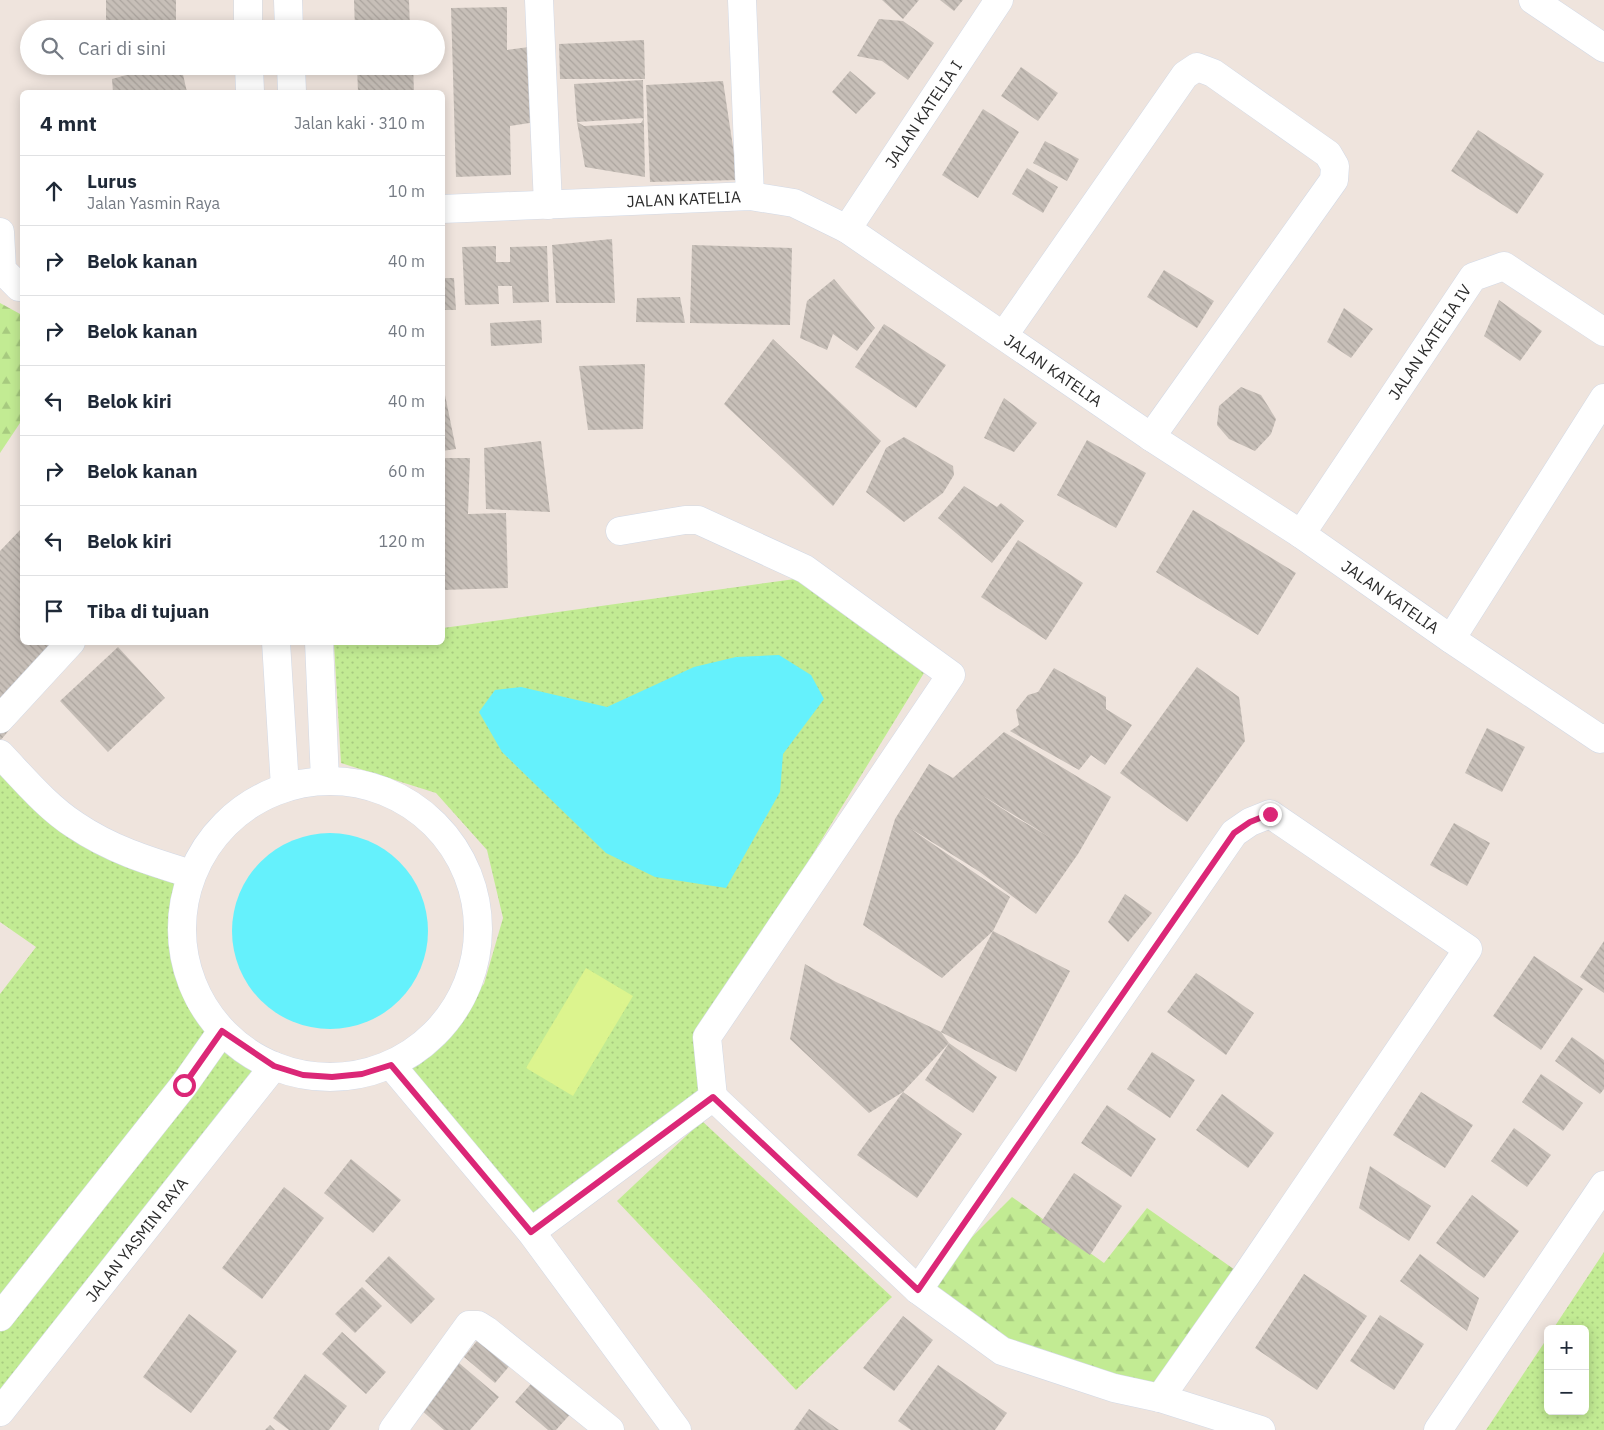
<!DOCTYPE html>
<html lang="id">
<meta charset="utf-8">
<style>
body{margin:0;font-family:"IBM Plex Sans",sans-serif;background:#f2f2f3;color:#1f2937}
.controls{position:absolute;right:15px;bottom:15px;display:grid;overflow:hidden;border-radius:8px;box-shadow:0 2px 12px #0003}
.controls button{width:45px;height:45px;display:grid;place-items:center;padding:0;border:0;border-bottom:1px solid #e0e1e3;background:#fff;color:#1f2937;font:25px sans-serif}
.stop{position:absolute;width:15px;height:15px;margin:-11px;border:4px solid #db2777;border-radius:50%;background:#fff}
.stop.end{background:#db2777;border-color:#fff;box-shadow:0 1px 5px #0008}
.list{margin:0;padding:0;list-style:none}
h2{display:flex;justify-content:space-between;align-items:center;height:65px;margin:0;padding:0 20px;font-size:21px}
h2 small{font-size:16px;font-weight:400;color:#747a83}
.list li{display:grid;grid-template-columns:32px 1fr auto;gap:15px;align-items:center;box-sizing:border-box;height:70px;padding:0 20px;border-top:1px solid #e0e1e3}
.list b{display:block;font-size:19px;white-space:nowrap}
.list p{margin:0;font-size:16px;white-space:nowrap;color:#747a83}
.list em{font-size:16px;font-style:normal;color:#747a83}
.icon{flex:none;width:28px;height:28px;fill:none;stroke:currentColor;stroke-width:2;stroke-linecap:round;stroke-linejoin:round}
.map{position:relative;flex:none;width:1604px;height:1430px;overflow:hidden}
.search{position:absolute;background:#fff;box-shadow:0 2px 12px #0003;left:20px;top:20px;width:425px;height:55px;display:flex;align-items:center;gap:12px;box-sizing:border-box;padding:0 18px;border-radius:28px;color:#747a83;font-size:19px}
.panel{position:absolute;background:#fff;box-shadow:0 2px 12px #0003;left:20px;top:90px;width:425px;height:555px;border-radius:8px}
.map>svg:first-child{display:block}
.grass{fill:url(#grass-dots)}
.forest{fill:url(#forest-firs)}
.pitch{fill:#dcf48e}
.water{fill:#65f1fc}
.building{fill:url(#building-back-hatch);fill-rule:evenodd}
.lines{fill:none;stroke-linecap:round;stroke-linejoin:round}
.minor-casing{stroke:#d2d9e6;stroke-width:29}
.tertiary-casing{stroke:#d2d9e6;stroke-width:29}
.minor{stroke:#fff;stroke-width:28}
.tertiary{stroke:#fff;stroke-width:28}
.route{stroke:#db2777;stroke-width:6}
.labels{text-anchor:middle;stroke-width:4;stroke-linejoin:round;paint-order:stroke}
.street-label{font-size:16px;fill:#2c2c2c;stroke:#fff}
</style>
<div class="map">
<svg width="1604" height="1430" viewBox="0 0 1604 1430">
<defs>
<pattern id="grass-dots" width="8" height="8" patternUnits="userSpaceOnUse" patternTransform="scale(1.25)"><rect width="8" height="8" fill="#c2eb93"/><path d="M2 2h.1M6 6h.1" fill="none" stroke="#a7ca7f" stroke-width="1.8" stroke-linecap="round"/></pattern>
<pattern id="forest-firs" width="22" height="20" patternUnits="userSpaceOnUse" patternTransform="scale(1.25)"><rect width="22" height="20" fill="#c2eb93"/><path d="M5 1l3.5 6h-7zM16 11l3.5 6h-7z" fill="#a7ca7f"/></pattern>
<pattern id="building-back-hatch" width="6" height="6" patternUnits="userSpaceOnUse" patternTransform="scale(1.25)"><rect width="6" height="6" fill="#c7bfb8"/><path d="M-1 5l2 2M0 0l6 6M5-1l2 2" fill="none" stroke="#aba49e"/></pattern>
</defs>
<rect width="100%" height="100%" fill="#efe4dd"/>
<g class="grass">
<polygon points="795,579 924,673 701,1036 713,1097 531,1232 391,1065 422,1046 484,984 503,918 487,850 436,793 341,763 334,644 442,642 443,628"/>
<polygon points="0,754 40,795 191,874 182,942 188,973 201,1002 222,1031 274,1066 0,1413 0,994 36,947 0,922"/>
<polygon points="702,1121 892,1297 796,1390 617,1201"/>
<polygon points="1604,1252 1604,1430 1486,1430 1548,1337 1548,1411 1585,1411 1585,1329 1553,1329"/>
</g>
<g class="forest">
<polygon points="0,303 22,315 22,420 0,453"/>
<polygon points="1012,1197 1104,1263 1147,1208 1245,1277 1160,1398 1002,1351 919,1290"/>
</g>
<polygon class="pitch" points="586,968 633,996 573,1096 526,1068"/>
<g class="water">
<polygon points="779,655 811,675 824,699 783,754 780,792 726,888 655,877 606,853 502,752 479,712 495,690 521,687 607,707 694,667 736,657"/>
<circle cx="330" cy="931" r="98"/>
</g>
<g class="building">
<rect x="106" y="0" width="70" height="29"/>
<polygon points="354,0 409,0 410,29 355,29"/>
<polygon points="882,0 919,0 903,19"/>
<polygon points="940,0 963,0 954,11"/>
<polygon points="507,7 507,50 529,47 536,122 510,126 511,175 456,177 451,8"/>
<polygon points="879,19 903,21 934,43 908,80 882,61 857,56"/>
<polygon points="644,40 645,79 560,79 559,44"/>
<polygon points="159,66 181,66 187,92 113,92 112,79"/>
<polygon points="357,66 413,66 414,92 358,92"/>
<polygon points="1021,67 1058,93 1038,121 1001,96"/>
<polygon points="850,71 876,93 856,114 832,92"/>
<path d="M643,80L645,177L585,167L577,122L574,84ZM644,118L641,123L584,126L577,122Z"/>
<polygon points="723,81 738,180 650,182 646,85"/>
<polygon points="983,109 1019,132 978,198 942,175"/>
<polygon points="1478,130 1544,174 1517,214 1451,171"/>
<polygon points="1045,141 1079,159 1067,181 1033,163"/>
<polygon points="1027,168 1058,187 1043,213 1012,194"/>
<polygon points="612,239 615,303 556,303 552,245"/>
<polygon points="692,245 792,248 790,325 690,323"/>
<polygon points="496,246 496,262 510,262 510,247 547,246 549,302 513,303 512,286 498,286 499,304 465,305 462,247"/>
<polygon points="1164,270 1214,301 1197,328 1147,297"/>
<polygon points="442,278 454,278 456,310 442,310"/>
<polygon points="834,279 875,328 857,351 833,334 827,350 800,338 807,301"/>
<polygon points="680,297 685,323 636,322 637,298"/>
<polygon points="1499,300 1542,331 1520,361 1484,336"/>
<polygon points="1344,308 1373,329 1351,358 1327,342"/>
<polygon points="541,320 542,343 491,346 490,323"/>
<polygon points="884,324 946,365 916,408 855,367"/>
<polygon points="773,339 881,441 833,506 724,404"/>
<polygon points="645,364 643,429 588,430 579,366"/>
<polygon points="1241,387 1261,395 1276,419 1271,434 1255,451 1229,439 1217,425 1219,406"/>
<polygon points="442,395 445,395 456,449 442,451"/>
<polygon points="1004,398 1037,423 1014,452 984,438"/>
<polygon points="904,437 953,466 954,475 943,493 904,522 866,492 886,448"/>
<polygon points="1087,440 1146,473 1116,528 1057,495"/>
<polygon points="541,441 550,512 486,509 484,448"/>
<polygon points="442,458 470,458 468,514 506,513 508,588 442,590"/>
<polygon points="964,486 997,507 1001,503 1024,521 992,563 938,518"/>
<polygon points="1193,510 1296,573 1258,635 1156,572"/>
<polygon points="22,528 22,642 83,642 0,741 0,551"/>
<polygon points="1018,540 1083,583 1046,640 981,597"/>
<polygon points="118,647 165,698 108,752 60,701"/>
<polygon points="1197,667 1239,697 1245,741 1187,822 1120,773"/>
<polygon points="1054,668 1106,697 1106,709 1132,725 1105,765 1091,755 1079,770 1010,731 1019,725 1016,710 1028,695 1038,692"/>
<polygon points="1487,728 1525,747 1502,792 1465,773"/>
<path d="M1004,732L1111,797L1078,854L1036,914L980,872L908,827L1010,897L993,931L942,978L863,925L895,819L929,764L953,778ZM980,794L1051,838L1015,817Z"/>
<polygon points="1454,823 1490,843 1467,886 1430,865"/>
<polygon points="1125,894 1152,913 1128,942 1108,922"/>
<polygon points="993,931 1070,971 1016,1072 941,1032"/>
<polygon points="1604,941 1604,993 1580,977"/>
<polygon points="1534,956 1583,989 1541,1050 1493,1016"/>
<polygon points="805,964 836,982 941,1032 949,1043 903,1092 869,1113 790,1039"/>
<polygon points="1196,973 1254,1013 1226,1055 1167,1012"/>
<polygon points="1572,1037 1604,1060 1604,1089 1600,1094 1555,1061"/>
<polygon points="949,1043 997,1077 973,1113 925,1080"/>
<polygon points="1152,1052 1195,1080 1170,1118 1127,1089"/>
<polygon points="1541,1074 1583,1103 1563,1131 1522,1102"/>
<polygon points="903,1092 962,1134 917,1198 857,1155"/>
<polygon points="1421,1092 1473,1125 1445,1168 1393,1135"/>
<polygon points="1222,1094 1274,1133 1248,1168 1196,1130"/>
<polygon points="1107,1105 1156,1139 1131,1177 1081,1143"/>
<polygon points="1514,1128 1551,1155 1527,1187 1491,1161"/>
<polygon points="351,1159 401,1200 373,1233 324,1193"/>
<polygon points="1370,1166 1431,1206 1409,1241 1359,1208"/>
<polygon points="1074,1173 1122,1206 1090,1255 1041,1222"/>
<polygon points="284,1187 324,1218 262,1299 222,1268"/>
<polygon points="1472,1195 1519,1231 1484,1278 1436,1243"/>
<polygon points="1420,1254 1479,1298 1467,1331 1400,1281"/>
<polygon points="389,1256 435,1299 411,1324 365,1281"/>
<polygon points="1304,1274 1367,1316 1317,1390 1255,1348"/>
<polygon points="362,1287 382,1306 355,1333 335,1314"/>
<polygon points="189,1314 237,1351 191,1413 143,1377"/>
<polygon points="1380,1315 1424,1344 1394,1390 1350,1361"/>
<polygon points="903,1316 933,1340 894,1391 863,1368"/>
<polygon points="342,1332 386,1372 366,1394 322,1354"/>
<polygon points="480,1337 512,1363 495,1383 464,1357"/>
<polygon points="459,1363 499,1397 470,1430 444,1430 420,1409"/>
<polygon points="938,1365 1007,1413 995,1430 911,1430 898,1421"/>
<polygon points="305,1374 347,1406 329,1430 289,1430 273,1418"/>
<polygon points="537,1377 574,1410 556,1430 548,1430 515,1402"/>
<polygon points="809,1409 839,1430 794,1430"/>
<polygon points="270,1425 275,1430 265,1430"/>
</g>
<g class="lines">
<g class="minor-casing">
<g id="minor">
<polyline points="539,0 548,205"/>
<polyline points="742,0 750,196"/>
<polyline points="1533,0 1604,48"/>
<path id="s1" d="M442,209L750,196L794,203L847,229L1151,437L1301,534L1451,639L1600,739L1604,738"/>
<path id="s2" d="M847,229L999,0"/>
<polyline points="0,232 2,270 19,287 22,287"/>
<polyline points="1004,335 1185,75 1197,67 1213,73 1328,154 1335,166 1334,180 1151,437"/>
<path id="s3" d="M1301,534L1473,277L1504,266L1604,332"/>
<polyline points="1451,639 1604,398"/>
<polyline points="0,719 71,642"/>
<path d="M0,754C23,778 47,807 75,825C112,850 149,861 191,874"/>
<polyline points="391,1065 531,1232 677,1430"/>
<polyline points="713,1097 918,1290 1002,1351 1114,1388 1160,1398 1261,1430"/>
<polyline points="531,1232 713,1097 707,1037 951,675 805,569 698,520 685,520 620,531"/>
<polyline points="918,1290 1234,833 1250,822 1270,814 1468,949 1245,1277 1160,1398"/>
<polyline points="393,1430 469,1325 478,1325 486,1330 610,1430"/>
<polyline points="1438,1430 1604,1185"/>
</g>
</g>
<g class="tertiary-casing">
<g id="tertiary">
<polyline points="248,0 248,29"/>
<polyline points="288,0 289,29"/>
<polyline points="249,66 250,92"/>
<polyline points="291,66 292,92"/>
<polyline points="276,642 285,787"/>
<polyline points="319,642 325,780"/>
<circle cx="330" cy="929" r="148"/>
<polyline points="0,1317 184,1085 222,1031"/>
<path id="s4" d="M0,1412L274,1066"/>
</g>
</g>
<use href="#minor" class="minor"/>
<use href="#tertiary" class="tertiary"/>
</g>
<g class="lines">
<polyline class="route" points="184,1085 222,1031 274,1066 303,1075 332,1077 362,1074 391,1065 531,1232 713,1097 918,1290 1234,833 1250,822 1270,814"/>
</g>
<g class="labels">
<g class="street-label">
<text dy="6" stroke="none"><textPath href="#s2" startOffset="138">JALAN KATELIA I</textPath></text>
<text dy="6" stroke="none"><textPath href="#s1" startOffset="242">JALAN KATELIA</textPath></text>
<text dy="6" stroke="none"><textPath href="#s3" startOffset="231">JALAN KATELIA IV</textPath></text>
<text dy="6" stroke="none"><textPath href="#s1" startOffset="662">JALAN KATELIA</textPath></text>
<text dy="6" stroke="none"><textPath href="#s1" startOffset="1068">JALAN KATELIA</textPath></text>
<text dy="6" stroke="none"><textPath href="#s4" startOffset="220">JALAN YASMIN RAYA</textPath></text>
</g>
</g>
</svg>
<div class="controls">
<button>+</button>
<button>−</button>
</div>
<div class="stop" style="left:184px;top:1085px"></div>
<div class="stop end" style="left:1270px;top:814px"></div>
<div class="search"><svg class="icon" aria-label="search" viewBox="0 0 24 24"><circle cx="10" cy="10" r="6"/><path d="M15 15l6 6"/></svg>Cari di sini</div>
<section class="panel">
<h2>4 mnt<small>Jalan kaki · 310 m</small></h2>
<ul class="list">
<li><svg class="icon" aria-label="ahead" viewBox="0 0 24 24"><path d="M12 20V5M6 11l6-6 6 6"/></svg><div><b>Lurus</b><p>Jalan Yasmin Raya</p></div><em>10 m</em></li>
<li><svg class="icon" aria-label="right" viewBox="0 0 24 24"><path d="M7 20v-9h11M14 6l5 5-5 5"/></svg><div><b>Belok kanan</b></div><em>40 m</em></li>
<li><svg class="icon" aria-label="right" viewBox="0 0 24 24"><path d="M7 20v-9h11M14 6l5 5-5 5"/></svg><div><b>Belok kanan</b></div><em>40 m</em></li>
<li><svg class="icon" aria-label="left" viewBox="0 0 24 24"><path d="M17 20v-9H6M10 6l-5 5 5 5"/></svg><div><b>Belok kiri</b></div><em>40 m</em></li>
<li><svg class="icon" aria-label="right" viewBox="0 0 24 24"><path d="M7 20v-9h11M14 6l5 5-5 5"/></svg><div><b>Belok kanan</b></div><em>60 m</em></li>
<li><svg class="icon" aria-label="left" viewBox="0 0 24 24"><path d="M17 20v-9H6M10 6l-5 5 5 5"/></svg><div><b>Belok kiri</b></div><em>120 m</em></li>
<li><svg class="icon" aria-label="arrive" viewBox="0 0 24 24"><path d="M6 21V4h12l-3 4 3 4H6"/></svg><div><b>Tiba di tujuan</b></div></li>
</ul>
</section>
</div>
